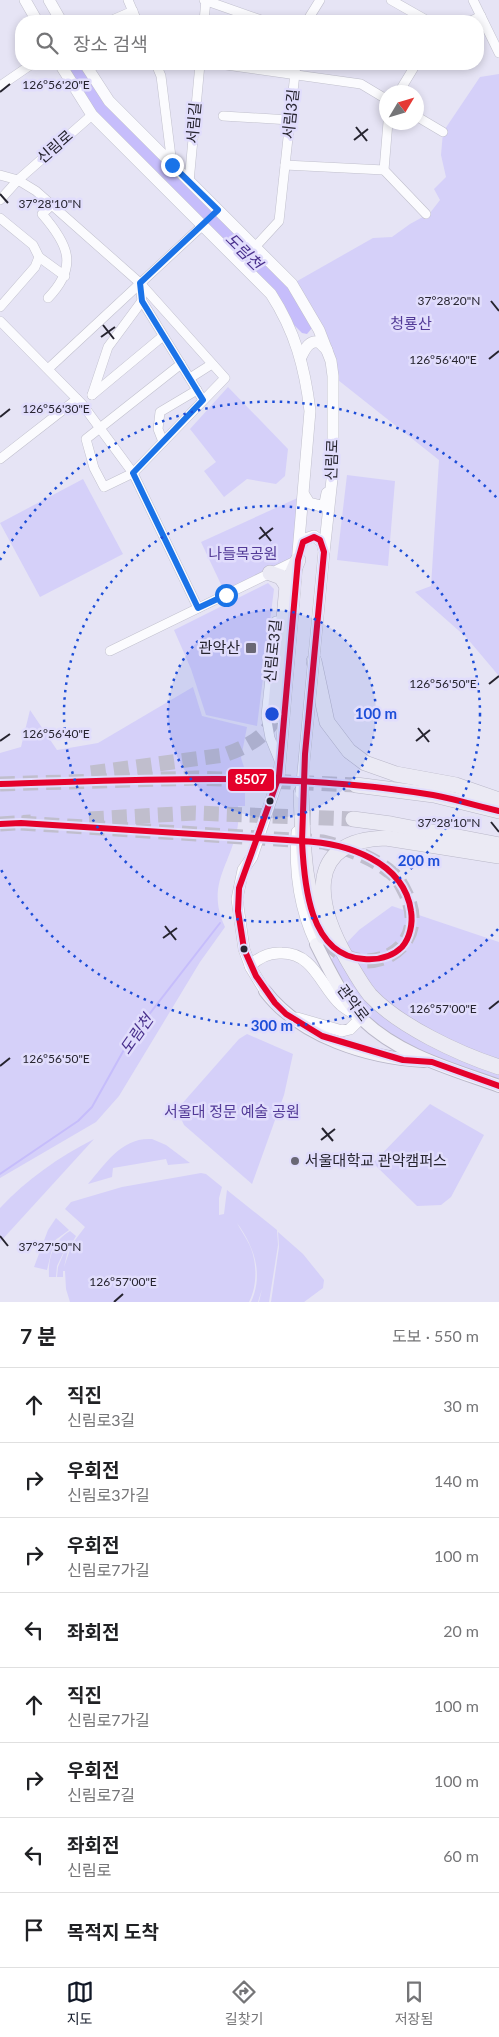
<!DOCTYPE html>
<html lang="ko">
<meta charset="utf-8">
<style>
body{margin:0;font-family:Lato,"Noto Sans KR",sans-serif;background:#f6f6f6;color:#202124}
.compass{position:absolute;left:379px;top:85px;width:45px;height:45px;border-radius:50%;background:#fff;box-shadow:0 2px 8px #0003;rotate:52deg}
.stop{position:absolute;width:15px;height:15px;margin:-11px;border:4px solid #1a73e8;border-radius:50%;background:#fff}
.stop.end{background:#1a73e8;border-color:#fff;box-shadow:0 1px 5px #0008}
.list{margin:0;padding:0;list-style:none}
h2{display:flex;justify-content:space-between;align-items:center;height:65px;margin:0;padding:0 20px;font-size:21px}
h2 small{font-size:16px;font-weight:400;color:#757577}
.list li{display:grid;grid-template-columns:32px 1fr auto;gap:15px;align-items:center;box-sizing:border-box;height:75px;padding:0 20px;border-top:1px solid #e0e0e0}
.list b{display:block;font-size:19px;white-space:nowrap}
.list p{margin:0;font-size:16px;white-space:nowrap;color:#757577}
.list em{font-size:16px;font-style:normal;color:#757577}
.icon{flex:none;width:28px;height:28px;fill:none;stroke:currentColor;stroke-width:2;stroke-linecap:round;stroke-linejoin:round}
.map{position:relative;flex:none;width:499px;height:1302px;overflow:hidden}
.search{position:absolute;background:#fff;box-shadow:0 2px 8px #0003;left:15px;right:15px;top:15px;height:55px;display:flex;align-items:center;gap:12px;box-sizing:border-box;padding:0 18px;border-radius:20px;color:#757577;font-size:19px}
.sheet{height:665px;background:#fff}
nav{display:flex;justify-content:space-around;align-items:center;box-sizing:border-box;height:70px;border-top:1px solid #e0e0e0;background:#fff;font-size:14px;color:#757577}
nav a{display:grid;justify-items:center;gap:2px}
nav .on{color:#111827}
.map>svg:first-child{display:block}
.green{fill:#d5d0f9}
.water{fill:#c6bdfb}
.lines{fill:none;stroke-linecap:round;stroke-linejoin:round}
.stream{stroke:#c6bdfb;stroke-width:2}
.highway-tunnel{stroke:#c0becd;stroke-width:15;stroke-dasharray:15 8;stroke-linecap:butt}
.street-casing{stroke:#c1c0cd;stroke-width:10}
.secondary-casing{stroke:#c1c0cd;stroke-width:12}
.primary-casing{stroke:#b9b7c8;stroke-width:14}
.highway-casing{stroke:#b9b7c8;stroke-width:16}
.street{stroke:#fbfbfe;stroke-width:9}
.secondary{stroke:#fbfbfe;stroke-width:11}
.primary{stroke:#f2f1f8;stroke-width:12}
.highway{stroke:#ebeaf4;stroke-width:15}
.secondary-bridge-casing{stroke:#c1c0cd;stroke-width:12;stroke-linecap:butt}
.secondary-bridge{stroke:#fbfbfe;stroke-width:11}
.bus-1-casing{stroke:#e1ddfc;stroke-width:10}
.bus-1{stroke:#e4002b;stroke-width:6}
.route{stroke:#1a73e8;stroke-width:6}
.ticks{fill:none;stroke:#26242f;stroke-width:2}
.ring{fill:none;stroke:#1d4ed8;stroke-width:2.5;stroke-dasharray:2.5 5}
.poi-dot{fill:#696774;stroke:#e1ddfc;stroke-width:2}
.bus-dot{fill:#26242f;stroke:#e1ddfc;stroke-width:2}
.labels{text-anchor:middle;stroke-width:5;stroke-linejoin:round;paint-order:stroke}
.street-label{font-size:15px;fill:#26242f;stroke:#e1ddfc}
.park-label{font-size:15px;fill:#523a97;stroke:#e1ddfc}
.poi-label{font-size:15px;fill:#26242f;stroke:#e1ddfc;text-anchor:end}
.water-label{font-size:16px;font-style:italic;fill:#4a318d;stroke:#e1ddfc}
.ticks-label{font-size:12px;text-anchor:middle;fill:#26242f;stroke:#e1ddfc;stroke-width:5;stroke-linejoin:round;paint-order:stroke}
.centre{fill:#1d4ed8;stroke:#e1ddfc;stroke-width:2.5}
.ring-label{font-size:15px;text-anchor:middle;font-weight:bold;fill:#1d4ed8;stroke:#e1ddfc;stroke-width:5;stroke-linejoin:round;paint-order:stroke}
.line-badge{stroke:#e1ddfc;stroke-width:2}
.badge-label{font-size:14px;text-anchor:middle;font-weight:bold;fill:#fff}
</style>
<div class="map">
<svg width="499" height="1302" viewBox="0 0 499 1302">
<rect width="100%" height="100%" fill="#e6e4f5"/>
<g class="green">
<polygon points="499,74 499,676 466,637 415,592 431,586 439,460 333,376 331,361 292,284 373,238 392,237 410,224 430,213 440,200 434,189 446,177 441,155 443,132 480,77"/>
<polygon points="228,387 288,449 285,476 276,484 247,479 224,497 204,471 216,462 190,429"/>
<polygon points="347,475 395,481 388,566 337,560"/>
<polygon points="83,479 123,554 40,597 0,523"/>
<polygon points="304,495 298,560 226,595 201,542"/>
<polygon points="268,583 274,589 257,726 206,715 191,669 174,630"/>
<path d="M193,687L202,716L247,727L241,758L245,770V806H238C238,814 239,822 237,830C229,867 206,886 225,927L200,962L119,1096L96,1122L0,1178V753L21,747L30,710L57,750L98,743Z"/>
<polygon points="392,906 499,942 499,1086 375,1030 326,965 359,930"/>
<polygon points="247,1034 293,1054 284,1095 252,1184 184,1125 179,1114 180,1106 239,1039"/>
<polygon points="430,1104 484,1135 451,1197 441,1205 417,1206 373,1163"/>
<path d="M94,1139L0,1242V1208C27,1179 59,1157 94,1139Z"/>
<path d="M152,1139L166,1145L190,1163L168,1165L166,1159L113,1168L112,1177L88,1184C106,1163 122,1137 152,1139Z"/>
<path d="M201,1173L206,1174L222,1187L219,1198V1215L224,1214L227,1190L277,1230L278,1245L269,1302H259L262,1289L258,1302H251C264,1274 254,1246 237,1223C240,1229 245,1236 249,1244C257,1260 258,1285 249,1302H70L66,1289L65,1271H63V1277H57L58,1267L68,1243L57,1266L56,1277H49C48,1258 53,1241 70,1231L76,1236L68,1250L64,1267L72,1244L85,1227L65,1209L71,1202L122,1187Z"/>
<polygon points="56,1218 69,1230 54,1241 47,1270 34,1267 48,1230"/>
<polygon points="278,1232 303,1254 324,1280 323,1288 304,1302 271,1302 279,1247"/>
</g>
<polygon class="water" points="63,64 81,64 289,284 312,328 307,334 302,333 291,322 94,112"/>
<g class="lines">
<polyline class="stream" points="0,1174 78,1121 92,1107 130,1039 220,923"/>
<g class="highway-tunnel">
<path d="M91,773L224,755C244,748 268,737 275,716"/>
<polyline points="0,784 197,778 356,785"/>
<polyline points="89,819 195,813 353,819"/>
<path d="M21,823L323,842C346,848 370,856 389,871C397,876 401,884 405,892C436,952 357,987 324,937"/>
<polyline points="0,824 31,822"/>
</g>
<g class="street-casing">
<g id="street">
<polyline points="128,0 137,21"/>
<polyline points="204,0 264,21"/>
<polyline points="391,0 428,21"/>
<polyline points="473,0 499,53"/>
<polyline points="110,21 133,11"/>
<polyline points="204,21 206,0"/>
<polyline points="307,21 320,0"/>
<polyline points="471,21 481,16"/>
<polyline points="156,64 161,76 172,165"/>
<polyline points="219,64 361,84 386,99"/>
<polyline points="0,86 32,64"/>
<polyline points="399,92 416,64"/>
<polyline points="223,116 290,120"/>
<polyline points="416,116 443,132"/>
<polyline points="388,122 384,170 426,214"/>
<polyline points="285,165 384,170"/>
<polyline points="0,175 18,180 36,191 140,283 225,378 133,473 104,487 94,468 86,439 181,364"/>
<polyline points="189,182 200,64"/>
<polyline points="0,200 18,180 92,115"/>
<polyline points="0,218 33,245 39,257 35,267 0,307"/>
<polyline points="256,246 279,221 296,64"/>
<polyline points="39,257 65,276"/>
<polyline points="140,283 142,301 203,400"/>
<path d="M48,298C79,266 68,244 42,214L52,205"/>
<polyline points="0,321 82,404 133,473 198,608"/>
<polyline points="48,369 203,225"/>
<polyline points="190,378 212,364"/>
<polyline points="92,395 108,347 142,301"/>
<polyline points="92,395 163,336"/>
<polyline points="163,442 158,429 160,412 197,390"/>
<polyline points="0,459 77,399"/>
<polyline points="276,621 266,716 270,738 279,760"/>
<polyline points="110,651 297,560"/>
</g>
</g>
<g class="secondary-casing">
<g id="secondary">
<polyline points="25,0 37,21"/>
<polyline points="49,0 61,21"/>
<path d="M60,64L92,115L271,294C295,331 305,368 310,411L279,776L252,857L243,870L237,899L244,949L251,968L265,991"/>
<polyline points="85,64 109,101 292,284 319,330 331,361 333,376 333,470 324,552"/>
<path d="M301,357C305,349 309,340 319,342L327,350"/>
<polyline points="304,495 309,503 321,506 325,503 327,493"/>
<polyline points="300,546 305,539 314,536 322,542 324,551"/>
<path d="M297,832C294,871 299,908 316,944"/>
<path d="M250,966C259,957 269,952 282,953C314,953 321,987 341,1005C347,1010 355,1014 361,1018L350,1029L342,1031L297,1018"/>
</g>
</g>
<g class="primary-casing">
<g id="primary">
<path d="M316,944C327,966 345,1002 362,1019C399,1055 452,1069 499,1086"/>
<path d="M265,991C300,1037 368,1058 424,1061"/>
</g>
</g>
<g class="highway-casing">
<g id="highway">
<polyline points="270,573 281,577 287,586"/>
<polyline points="314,661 327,722 349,751 365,763 396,774 456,785 499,800"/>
<polyline points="275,716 287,586 298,560"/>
<polyline points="356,785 434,795 499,811"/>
<path d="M301,793C303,843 303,891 324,937"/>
<polyline points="353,819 391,824 499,845"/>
<path d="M499,856L386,838C302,840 317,907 347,959C354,971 361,984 370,995C399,1026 459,1054 499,1067"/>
</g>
</g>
<use href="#street" class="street"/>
<use href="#secondary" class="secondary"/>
<use href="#primary" class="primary"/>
<use href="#highway" class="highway"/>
<g class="secondary-bridge-casing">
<polyline id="secondary-bridge" points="301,793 324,552"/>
</g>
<use href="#secondary-bridge" class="secondary-bridge"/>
<g class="bus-1-casing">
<g id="bus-1">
<path d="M0,784C144,780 290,771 433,795C455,799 477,806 499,811"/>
<polyline points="0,824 21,823 257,838"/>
<polyline points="257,838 302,841"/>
<polyline points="257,838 239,888 238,911 244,949 256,976 275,1003 286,1014 322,1036 403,1060 432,1062 499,1086"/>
<polyline points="257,838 279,776 298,560 303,542 314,537 320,540 324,552 305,754 302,841"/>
<path d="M302,841C346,843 404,861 411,911C413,923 410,938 402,947C391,958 378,960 364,959C309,956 304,883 302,841Z"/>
</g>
</g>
<use href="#bus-1" class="bus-1"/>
</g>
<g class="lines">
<polyline class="route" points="172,165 218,210 140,283 142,301 203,400 133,473 198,608 226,595"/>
</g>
<path class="ticks" d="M0,92L10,84M356,127L367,141M354,140L368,129M0,194L8,203M491,301L499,311M103,325L114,339M101,337L115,327M489,359L499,351M0,417L10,409M260,527L271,541M259,539L273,528M489,684L499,676M418,728L429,742M0,741L10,734M416,741L430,730M491,822L499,832M165,926L176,940M163,938L177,928M489,1009L499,1001M0,1066L10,1058M322,1128L333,1141M321,1140L335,1129M0,1236L8,1246M114,1302L123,1294"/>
<circle cx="272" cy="714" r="104" fill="#1d4ed8" fill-opacity=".12"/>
<g class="ring">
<circle cx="272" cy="714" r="104"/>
<circle cx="272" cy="714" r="208"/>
<path d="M498 929A312 312 0 0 1 0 868M0 560A312 312 0 0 1 498 499"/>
</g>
<g class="poi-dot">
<rect x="245" y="642" width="12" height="12" rx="2.5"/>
<circle cx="295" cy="1161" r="5"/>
</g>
<g class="bus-dot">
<circle cx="270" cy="801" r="4.5"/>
<circle cx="244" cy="949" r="4.5"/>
</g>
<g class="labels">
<g class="street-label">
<text transform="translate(291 114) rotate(-84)" y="5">서림3길</text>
<text transform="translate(194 123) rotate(-85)" y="5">서림길</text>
<text transform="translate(55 147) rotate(-41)" y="5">신림로</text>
<text transform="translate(332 460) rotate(-88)" y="5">신림로</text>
<text transform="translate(273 651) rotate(-84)" y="5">신림로3길</text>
<text transform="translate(353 1003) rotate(53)" y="5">관악로</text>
</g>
<g class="park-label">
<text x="411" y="329">청룡산</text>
<text x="243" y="559">나들목공원</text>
<text x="232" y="1117">서울대 정문 예술 공원</text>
</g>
<g class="poi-label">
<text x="240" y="653">관악산</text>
<text x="305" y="1166" text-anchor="start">서울대학교 관악캠퍼스</text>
</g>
<g class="water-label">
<text transform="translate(244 251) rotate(45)" y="6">도림천</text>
<text transform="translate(136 1034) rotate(-55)" y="6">도림천</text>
</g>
</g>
<g class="ticks-label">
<text x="56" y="89">126°56'20"E</text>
<text x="50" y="208">37°28'10"N</text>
<text x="449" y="305">37°28'20"N</text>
<text x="443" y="364">126°56'40"E</text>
<text x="56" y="413">126°56'30"E</text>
<text x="443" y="688">126°56'50"E</text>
<text x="56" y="738">126°56'40"E</text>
<text x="449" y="827">37°28'10"N</text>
<text x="443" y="1013">126°57'00"E</text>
<text x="56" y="1063">126°56'50"E</text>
<text x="50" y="1251">37°27'50"N</text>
<text x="123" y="1286">126°57'00"E</text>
</g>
<circle cx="272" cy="714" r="8" class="centre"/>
<g class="ring-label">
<text x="376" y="719">100 m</text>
<text x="419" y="866">200 m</text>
<text x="272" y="1031">300 m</text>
</g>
<rect class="line-badge" x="227" y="768" width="48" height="24" rx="5" fill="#e4002b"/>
<g class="badge-label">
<text x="251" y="784">8507</text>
</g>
</svg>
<svg class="compass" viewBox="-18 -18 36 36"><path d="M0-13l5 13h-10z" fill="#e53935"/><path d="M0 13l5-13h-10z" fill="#757577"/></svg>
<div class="stop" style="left:226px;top:595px"></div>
<div class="stop end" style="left:172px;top:165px"></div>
<div class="search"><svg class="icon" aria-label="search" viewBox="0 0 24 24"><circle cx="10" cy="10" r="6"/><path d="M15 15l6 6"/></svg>장소 검색</div>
</div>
<section class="sheet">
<h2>7 분<small>도보 · 550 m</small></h2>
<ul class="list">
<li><svg class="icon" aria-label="ahead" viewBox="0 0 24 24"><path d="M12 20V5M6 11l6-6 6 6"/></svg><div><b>직진</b><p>신림로3길</p></div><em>30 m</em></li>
<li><svg class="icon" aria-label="right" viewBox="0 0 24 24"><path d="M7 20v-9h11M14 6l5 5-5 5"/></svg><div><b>우회전</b><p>신림로3가길</p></div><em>140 m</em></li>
<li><svg class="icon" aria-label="right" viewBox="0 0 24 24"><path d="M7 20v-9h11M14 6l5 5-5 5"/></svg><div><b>우회전</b><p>신림로7가길</p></div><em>100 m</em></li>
<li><svg class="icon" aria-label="left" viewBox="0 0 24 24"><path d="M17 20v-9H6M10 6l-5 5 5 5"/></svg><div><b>좌회전</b></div><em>20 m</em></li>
<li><svg class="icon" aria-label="ahead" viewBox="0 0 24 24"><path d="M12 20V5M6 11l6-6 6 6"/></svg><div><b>직진</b><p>신림로7가길</p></div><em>100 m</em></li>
<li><svg class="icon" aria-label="right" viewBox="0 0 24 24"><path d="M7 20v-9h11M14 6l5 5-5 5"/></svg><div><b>우회전</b><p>신림로7길</p></div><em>100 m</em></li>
<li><svg class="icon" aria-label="left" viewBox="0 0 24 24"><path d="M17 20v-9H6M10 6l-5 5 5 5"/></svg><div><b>좌회전</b><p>신림로</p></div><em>60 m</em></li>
<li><svg class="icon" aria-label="arrive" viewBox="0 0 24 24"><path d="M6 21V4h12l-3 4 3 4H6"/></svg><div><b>목적지 도착</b></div></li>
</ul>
</section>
<nav>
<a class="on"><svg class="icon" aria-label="map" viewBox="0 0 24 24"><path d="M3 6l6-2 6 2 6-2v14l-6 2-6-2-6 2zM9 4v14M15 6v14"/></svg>지도</a>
<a><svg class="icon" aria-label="directions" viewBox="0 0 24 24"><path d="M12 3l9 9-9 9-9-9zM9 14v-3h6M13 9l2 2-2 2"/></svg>길찾기</a>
<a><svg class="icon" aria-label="saved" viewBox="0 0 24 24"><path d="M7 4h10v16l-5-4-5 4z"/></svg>저장됨</a>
</nav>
